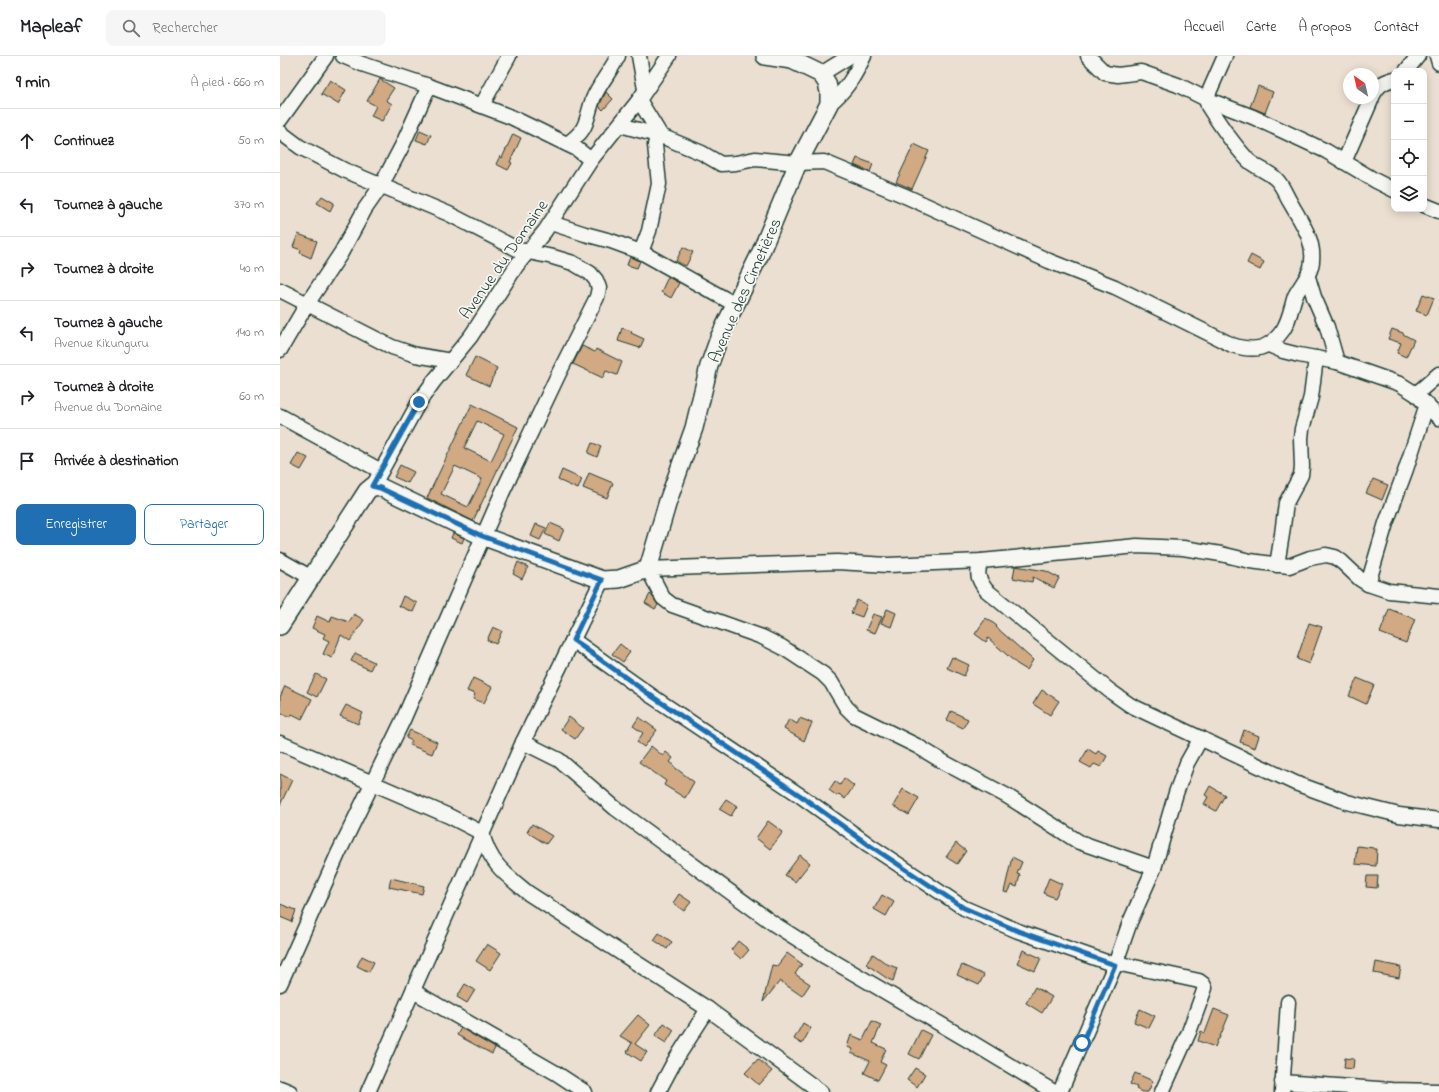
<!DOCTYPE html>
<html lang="fr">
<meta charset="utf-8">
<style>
body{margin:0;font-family:"Indie Flower",sans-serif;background:#f6f6f6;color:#202124}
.controls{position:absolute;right:12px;top:12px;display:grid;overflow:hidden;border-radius:8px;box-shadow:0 2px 10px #0003}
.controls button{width:36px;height:36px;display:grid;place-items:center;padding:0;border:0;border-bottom:1px solid #e0e0e0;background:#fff;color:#202124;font:20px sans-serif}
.compass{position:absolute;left:1063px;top:12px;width:36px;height:36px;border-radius:50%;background:#fff;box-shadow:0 2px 10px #0003;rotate:326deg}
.stop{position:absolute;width:12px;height:12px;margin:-9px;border:3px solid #1f6fb2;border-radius:50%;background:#fff}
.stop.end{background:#1f6fb2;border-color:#fff;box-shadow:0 1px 4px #0008}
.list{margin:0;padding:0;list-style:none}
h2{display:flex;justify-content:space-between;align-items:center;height:52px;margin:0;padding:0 16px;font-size:17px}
h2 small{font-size:13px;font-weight:400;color:#757577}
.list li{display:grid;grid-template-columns:26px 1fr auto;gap:12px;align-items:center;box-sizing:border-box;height:64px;padding:0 16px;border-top:1px solid #e0e0e0}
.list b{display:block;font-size:15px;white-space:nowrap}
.list p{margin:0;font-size:13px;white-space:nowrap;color:#757577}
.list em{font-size:13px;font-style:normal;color:#757577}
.actions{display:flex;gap:8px;padding:12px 16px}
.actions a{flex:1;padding:9px 0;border:1px solid #1f6fb2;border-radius:8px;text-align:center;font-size:14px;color:#1f6fb2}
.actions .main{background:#1f6fb2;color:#fff}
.icon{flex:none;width:22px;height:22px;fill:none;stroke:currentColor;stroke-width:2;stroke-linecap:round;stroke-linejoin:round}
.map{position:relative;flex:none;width:1159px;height:1036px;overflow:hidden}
header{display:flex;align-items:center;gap:24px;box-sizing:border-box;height:56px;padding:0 20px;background:#fff;border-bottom:1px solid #e0e0e0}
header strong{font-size:19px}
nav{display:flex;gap:22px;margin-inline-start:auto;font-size:14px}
.search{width:280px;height:36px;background:#f6f6f6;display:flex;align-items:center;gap:10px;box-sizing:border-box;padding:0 14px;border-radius:8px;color:#757577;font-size:15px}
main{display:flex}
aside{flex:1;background:#fff}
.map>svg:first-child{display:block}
.building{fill:#d1a983;stroke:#1f3d34;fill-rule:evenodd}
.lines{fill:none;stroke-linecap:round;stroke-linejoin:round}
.minor-casing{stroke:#1f3d34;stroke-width:17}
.tertiary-casing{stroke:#1f3d34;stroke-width:20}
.minor{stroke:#f6f6f2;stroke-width:14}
.tertiary{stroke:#f6f6f2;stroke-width:17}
.route{stroke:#1f6fb2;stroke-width:5}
.labels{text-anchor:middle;stroke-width:3.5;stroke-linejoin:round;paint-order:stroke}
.street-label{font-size:17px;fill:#1f3d34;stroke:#f6f6f2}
</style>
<header>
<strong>Mapleaf</strong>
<div class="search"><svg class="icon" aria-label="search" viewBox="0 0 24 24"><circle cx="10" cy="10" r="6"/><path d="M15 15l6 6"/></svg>Rechercher</div>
<nav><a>Accueil</a><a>Carte</a><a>À propos</a><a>Contact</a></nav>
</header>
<main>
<aside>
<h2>9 min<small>À pied · 660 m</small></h2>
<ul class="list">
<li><svg class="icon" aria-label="ahead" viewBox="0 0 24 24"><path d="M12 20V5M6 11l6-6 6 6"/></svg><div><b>Continuez</b></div><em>50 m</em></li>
<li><svg class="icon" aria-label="left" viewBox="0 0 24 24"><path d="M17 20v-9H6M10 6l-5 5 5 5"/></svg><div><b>Tournez à gauche</b></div><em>370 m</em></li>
<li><svg class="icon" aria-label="right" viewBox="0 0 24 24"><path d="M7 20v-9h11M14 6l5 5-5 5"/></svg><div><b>Tournez à droite</b></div><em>40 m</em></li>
<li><svg class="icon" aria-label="left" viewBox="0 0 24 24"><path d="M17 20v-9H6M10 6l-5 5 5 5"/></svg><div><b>Tournez à gauche</b><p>Avenue Kikunguru</p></div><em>140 m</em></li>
<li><svg class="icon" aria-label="right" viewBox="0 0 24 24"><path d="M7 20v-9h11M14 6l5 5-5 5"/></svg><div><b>Tournez à droite</b><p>Avenue du Domaine</p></div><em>60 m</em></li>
<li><svg class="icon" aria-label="arrive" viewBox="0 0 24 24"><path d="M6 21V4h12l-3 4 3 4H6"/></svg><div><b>Arrivée à destination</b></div></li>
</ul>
<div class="actions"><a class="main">Enregistrer</a><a>Partager</a></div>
</aside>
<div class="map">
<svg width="1159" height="1036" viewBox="0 0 1159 1036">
<rect width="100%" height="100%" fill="#ebdfd1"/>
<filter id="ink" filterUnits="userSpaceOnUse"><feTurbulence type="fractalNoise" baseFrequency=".025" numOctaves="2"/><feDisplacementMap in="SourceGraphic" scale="8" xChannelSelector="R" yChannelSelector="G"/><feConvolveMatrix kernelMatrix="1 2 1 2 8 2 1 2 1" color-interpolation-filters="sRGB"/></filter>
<g filter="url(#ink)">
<g class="building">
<polygon points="100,23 114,32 106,44 112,48 102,65 91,60 96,50 87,45"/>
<polygon points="50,24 66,34 58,48 41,38"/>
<polygon points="978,30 993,36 985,57 970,51"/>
<polygon points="326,36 333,43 323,54 319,50"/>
<polygon points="140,74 151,79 147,88 136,84"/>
<polygon points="233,78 241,82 230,106 232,107 228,114 216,108 220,100 222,102"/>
<polygon points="634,88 649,95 632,133 616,126"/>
<polygon points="577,102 593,108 590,116 574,109"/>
<polygon points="42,140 54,147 50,155 37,147"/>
<polygon points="18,178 37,185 31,202 20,197 21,194 13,191"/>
<polygon points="403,191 413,196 406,210 396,205"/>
<polygon points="971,199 984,206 980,214 967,207"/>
<polygon points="350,201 360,205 357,212 347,209"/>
<polygon points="388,221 399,227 391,242 381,236"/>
<polygon points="1143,238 1154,242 1147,259 1136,255"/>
<polygon points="342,272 352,275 351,277 364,283 360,292 338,285"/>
<polygon points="1112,273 1123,277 1123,278 1134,284 1126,301 1117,297 1121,287 1108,283"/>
<polygon points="302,290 315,296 316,293 342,306 337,319 326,315 323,322 293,308"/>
<polygon points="195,301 217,312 209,330 186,319"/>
<path d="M192,348L238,371L193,465L147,442ZM197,365L224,378L211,405L184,392ZM175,410L202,423L188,451L161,438Z"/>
<polygon points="312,387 321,390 317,401 308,397"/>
<polygon points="18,397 28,402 21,414 11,409"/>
<polygon points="120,409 134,416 128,427 114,421"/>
<polygon points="282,414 302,423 298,433 278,424"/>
<polygon points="309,417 333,427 327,442 303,432"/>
<polygon points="1093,423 1108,429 1102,444 1086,437"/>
<polygon points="270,467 284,473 279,485 265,478"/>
<polygon points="256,468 266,472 260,484 251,480"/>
<polygon points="173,477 184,482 182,487 171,482"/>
<polygon points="238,506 248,511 242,523 233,518"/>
<polygon points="735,510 766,515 779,522 774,532 753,521 752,526 733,522"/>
<polygon points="370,538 372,540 378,549 375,553 365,547"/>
<polygon points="123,540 137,547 133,556 119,550"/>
<polygon points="577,544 587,549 582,561 571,557"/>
<polygon points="607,553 616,557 611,571 601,567"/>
<polygon points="1109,553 1135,563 1126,587 1100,577"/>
<polygon points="74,558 84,564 70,585 61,579 52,602 43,598 49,585 43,582 45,578 32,572 37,560 50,566 52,560 69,566"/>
<polygon points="593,558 602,561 595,577 586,574"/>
<polygon points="706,562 717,570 716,571 753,604 747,614 737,608 708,582 706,586 695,578"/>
<polygon points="1029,567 1042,571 1029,608 1017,603"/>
<polygon points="213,571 222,575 216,588 207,584"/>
<polygon points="340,588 350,596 343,606 332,598"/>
<polygon points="75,597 94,606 90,614 71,605"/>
<polygon points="672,601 689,609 684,620 667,612"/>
<polygon points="36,618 46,623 37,641 27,636"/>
<polygon points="193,622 212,631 204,647 193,643 195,638 187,635"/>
<polygon points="1077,622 1094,629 1086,648 1069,640"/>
<polygon points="5,630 32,643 22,663 12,658 10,661 0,656 0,641"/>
<polygon points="762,634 779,645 770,659 753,648"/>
<polygon points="66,649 83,657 78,668 60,660"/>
<polygon points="671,655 688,663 683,672 667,664"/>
<polygon points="289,661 303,672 295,683 281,673"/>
<polygon points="359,661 377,674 364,691 357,686 363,677 353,670"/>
<polygon points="520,662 532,667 524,685 504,673 509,663 517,668"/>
<polygon points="130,674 157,686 152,698 130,689 132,685 126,682"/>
<polygon points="964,674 979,680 975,692 960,686"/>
<polygon points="371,690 383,700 386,696 393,702 390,706 394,709 393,710 414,726 405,742 384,729 386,725 359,706"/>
<polygon points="808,693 816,698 818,695 827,700 821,711 814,708 811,712 800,706"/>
<polygon points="0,718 12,724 0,749"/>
<polygon points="564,722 574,730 565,743 559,738 557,740 549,734 555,725 560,729"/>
<polygon points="930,730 945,739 936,755 924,748 928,741 925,739"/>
<polygon points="623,733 639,742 629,759 613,750"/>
<polygon points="446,743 457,750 451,760 439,753"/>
<polygon points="488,765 503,776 490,793 476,782"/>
<polygon points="252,768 272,780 266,788 247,776"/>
<polygon points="676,787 686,795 677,808 666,801"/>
<polygon points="1077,790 1094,792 1094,793 1097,793 1096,810 1075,808"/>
<polygon points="520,799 530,807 515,826 505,819"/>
<polygon points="732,801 742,806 737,818 740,819 737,831 732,829 728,837 724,836"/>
<polygon points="1087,820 1098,820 1097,832 1086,831"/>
<polygon points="111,822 144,830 142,838 109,831"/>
<polygon points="769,822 782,828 775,842 763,837"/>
<polygon points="399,838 411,846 404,855 393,847"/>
<polygon points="602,839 614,846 606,860 594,853"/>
<polygon points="0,848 16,854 12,866 0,861"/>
<polygon points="379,877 392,886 387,893 374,884"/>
<polygon points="458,885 469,894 461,903 451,894"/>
<polygon points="207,888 221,897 210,914 196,905"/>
<polygon points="743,894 761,902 755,915 737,907"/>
<polygon points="507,897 522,908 515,918 530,928 522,940 500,925 483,946 492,909 497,910"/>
<polygon points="593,898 607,908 617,912 613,925 608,923 586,908"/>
<polygon points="82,900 94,906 89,916 77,910"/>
<polygon points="1096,906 1121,911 1119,922 1094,917"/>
<polygon points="682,909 704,919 699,929 677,919"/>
<polygon points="185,928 195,934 187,947 177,941"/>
<polygon points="755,931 772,941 762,957 746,947"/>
<polygon points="860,953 875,960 869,972 854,966"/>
<polygon points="934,953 949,959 939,983 938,983 935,991 918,985 921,975 925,977"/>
<polygon points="358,959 370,969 355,988 367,996 361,1005 347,996 352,987 340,980"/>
<polygon points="592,965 601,969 593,987 606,993 600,1006 606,1009 598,1024 584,1017 590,1005 571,997 573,993 567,991 571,979 583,984"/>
<polygon points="384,967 394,974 386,987 375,980"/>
<polygon points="523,967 531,972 522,988 514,983"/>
<polygon points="181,972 215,992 212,998 177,979"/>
<polygon points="641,974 651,979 639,1003 629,998"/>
<polygon points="1065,1002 1074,1003 1073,1013 1064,1012"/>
<polygon points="478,1003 492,1015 479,1029 465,1017"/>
<polygon points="635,1012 645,1018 637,1031 627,1024"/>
<polygon points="855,1017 873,1025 868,1036 862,1036 856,1033 857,1031 850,1028"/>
</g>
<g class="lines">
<g class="minor-casing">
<g id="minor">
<polyline points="63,0 82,8 149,30 231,61 297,93 311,104"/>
<polyline points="359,0 365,33"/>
<polyline points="808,0 825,17 838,19 861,16 898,29 926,43 973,61 1046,95 1096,125 1114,134"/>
<polyline points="1157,0 1159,7"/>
<polyline points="1126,15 1138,0"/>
<polyline points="541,18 570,0"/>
<path d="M1093,39C1098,29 1103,26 1114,23"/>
<polyline points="359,44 381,80"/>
<path d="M549,48C566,35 575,19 584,0"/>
<polyline points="202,49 229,0"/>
<polyline points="0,64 46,0"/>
<path d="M340,69L381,80L422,97L441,108L456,107L475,103L518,107L544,106L623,139L769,205L835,231L952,289C974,296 989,294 1003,274C1010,263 1011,252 1015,240C1020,230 1028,222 1031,211C1037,186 1021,166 1010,146C1005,138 1003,130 996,123C988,115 976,112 968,104C953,88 940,69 928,50L926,43L945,0"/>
<polyline points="0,76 20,91 64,114 169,158 239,194 273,201 293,207 310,217 316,224 319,232 317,241 278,319 223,435 123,664 58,798 0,928"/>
<path d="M287,88C309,73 305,65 313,43C319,28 331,15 338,0"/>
<polyline points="1064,106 1092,42"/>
<polyline points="1144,149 1159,155"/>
<polyline points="271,167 305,178 331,185 361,196 456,249"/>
<polyline points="361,196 369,175 379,128 375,89 376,84 381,80"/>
<polyline points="1028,221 1034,241 1047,271 1057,306"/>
<polyline points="0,234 112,291 136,299 171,305"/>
<polyline points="989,289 1003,295 1019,299 1057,306 1120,328 1136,338 1159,362"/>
<polyline points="0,294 27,248 61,197 85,153 101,130 122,90 149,30"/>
<polyline points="1136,338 1159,318"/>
<polyline points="0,360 101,415"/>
<polyline points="93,430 139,346 154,325 191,280 237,209 265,175 311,104 359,44 389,0"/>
<polyline points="0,504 30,521"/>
<path d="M701,505C696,518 698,523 706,534L830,635L850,649L1015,727L1067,746L1119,759L1159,764"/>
<polyline points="997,509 1002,478 1006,447 1021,419 1022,411 1021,382 1022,373 1031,341 1036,302"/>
<polyline points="1088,528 1106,467 1126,413 1147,348"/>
<polyline points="293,584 373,641 521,740 589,789 684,852 738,875 835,909"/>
<polyline points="243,686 279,704 335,752 494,868 546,901 691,986 774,1036"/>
<path d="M0,687L169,760L202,777C210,808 225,818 248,837L428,953L541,1036"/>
<polyline points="874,812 799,786 727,740 667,708 637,690 574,659 566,651 551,626 543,618 502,591 482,581 392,549 383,542 368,513 557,506 608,509 701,505 857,490 903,492 941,498 970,505 1009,510 1030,502 1046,499 1055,501 1062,506 1080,523 1088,528 1109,535 1159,540"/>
<polyline points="836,907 919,925 923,928 925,932 909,976 882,1036"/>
<polyline points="133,935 276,1017 305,1036"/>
<polyline points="1002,1026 1112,1034 1159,1035"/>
<polyline points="0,1032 10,1036"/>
<polyline points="88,1036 243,686 322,524"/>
<polyline points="378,1036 394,1006 428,953"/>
<polyline points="780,1036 835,909 850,866 874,812 896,737 907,707 921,682"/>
<polyline points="1002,1036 1008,946"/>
</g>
</g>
<g class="tertiary-casing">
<polyline id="tertiary" points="0,570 87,435 93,430 100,431 202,480 322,524 339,523 368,513 388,445 414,372 429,310 439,282 480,198 518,107 549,48 549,36 547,27 541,18 512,4 485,0"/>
</g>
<use href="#minor" class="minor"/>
<use href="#tertiary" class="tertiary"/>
</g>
</g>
<g class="lines" filter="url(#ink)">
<polyline class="route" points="139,346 92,430 100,432 202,480 322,524 293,584 373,641 521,740 589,789 684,852 738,875 835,909 802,987"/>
</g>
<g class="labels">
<g class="street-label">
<text transform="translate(223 203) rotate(-55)" y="6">Avenue du Domaine</text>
<text transform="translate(464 234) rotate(-66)" y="6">Avenue des Cimetières</text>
</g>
</g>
</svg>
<div class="controls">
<button>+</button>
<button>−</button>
<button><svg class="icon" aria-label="locate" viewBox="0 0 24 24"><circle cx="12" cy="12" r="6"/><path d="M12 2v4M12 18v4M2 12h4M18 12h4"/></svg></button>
<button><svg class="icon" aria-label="layers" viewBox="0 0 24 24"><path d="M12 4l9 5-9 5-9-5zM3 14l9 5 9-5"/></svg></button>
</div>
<svg class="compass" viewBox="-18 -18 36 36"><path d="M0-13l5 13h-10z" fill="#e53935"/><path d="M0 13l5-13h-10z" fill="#757577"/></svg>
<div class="stop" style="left:802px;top:987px"></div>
<div class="stop end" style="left:139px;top:346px"></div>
</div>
</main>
